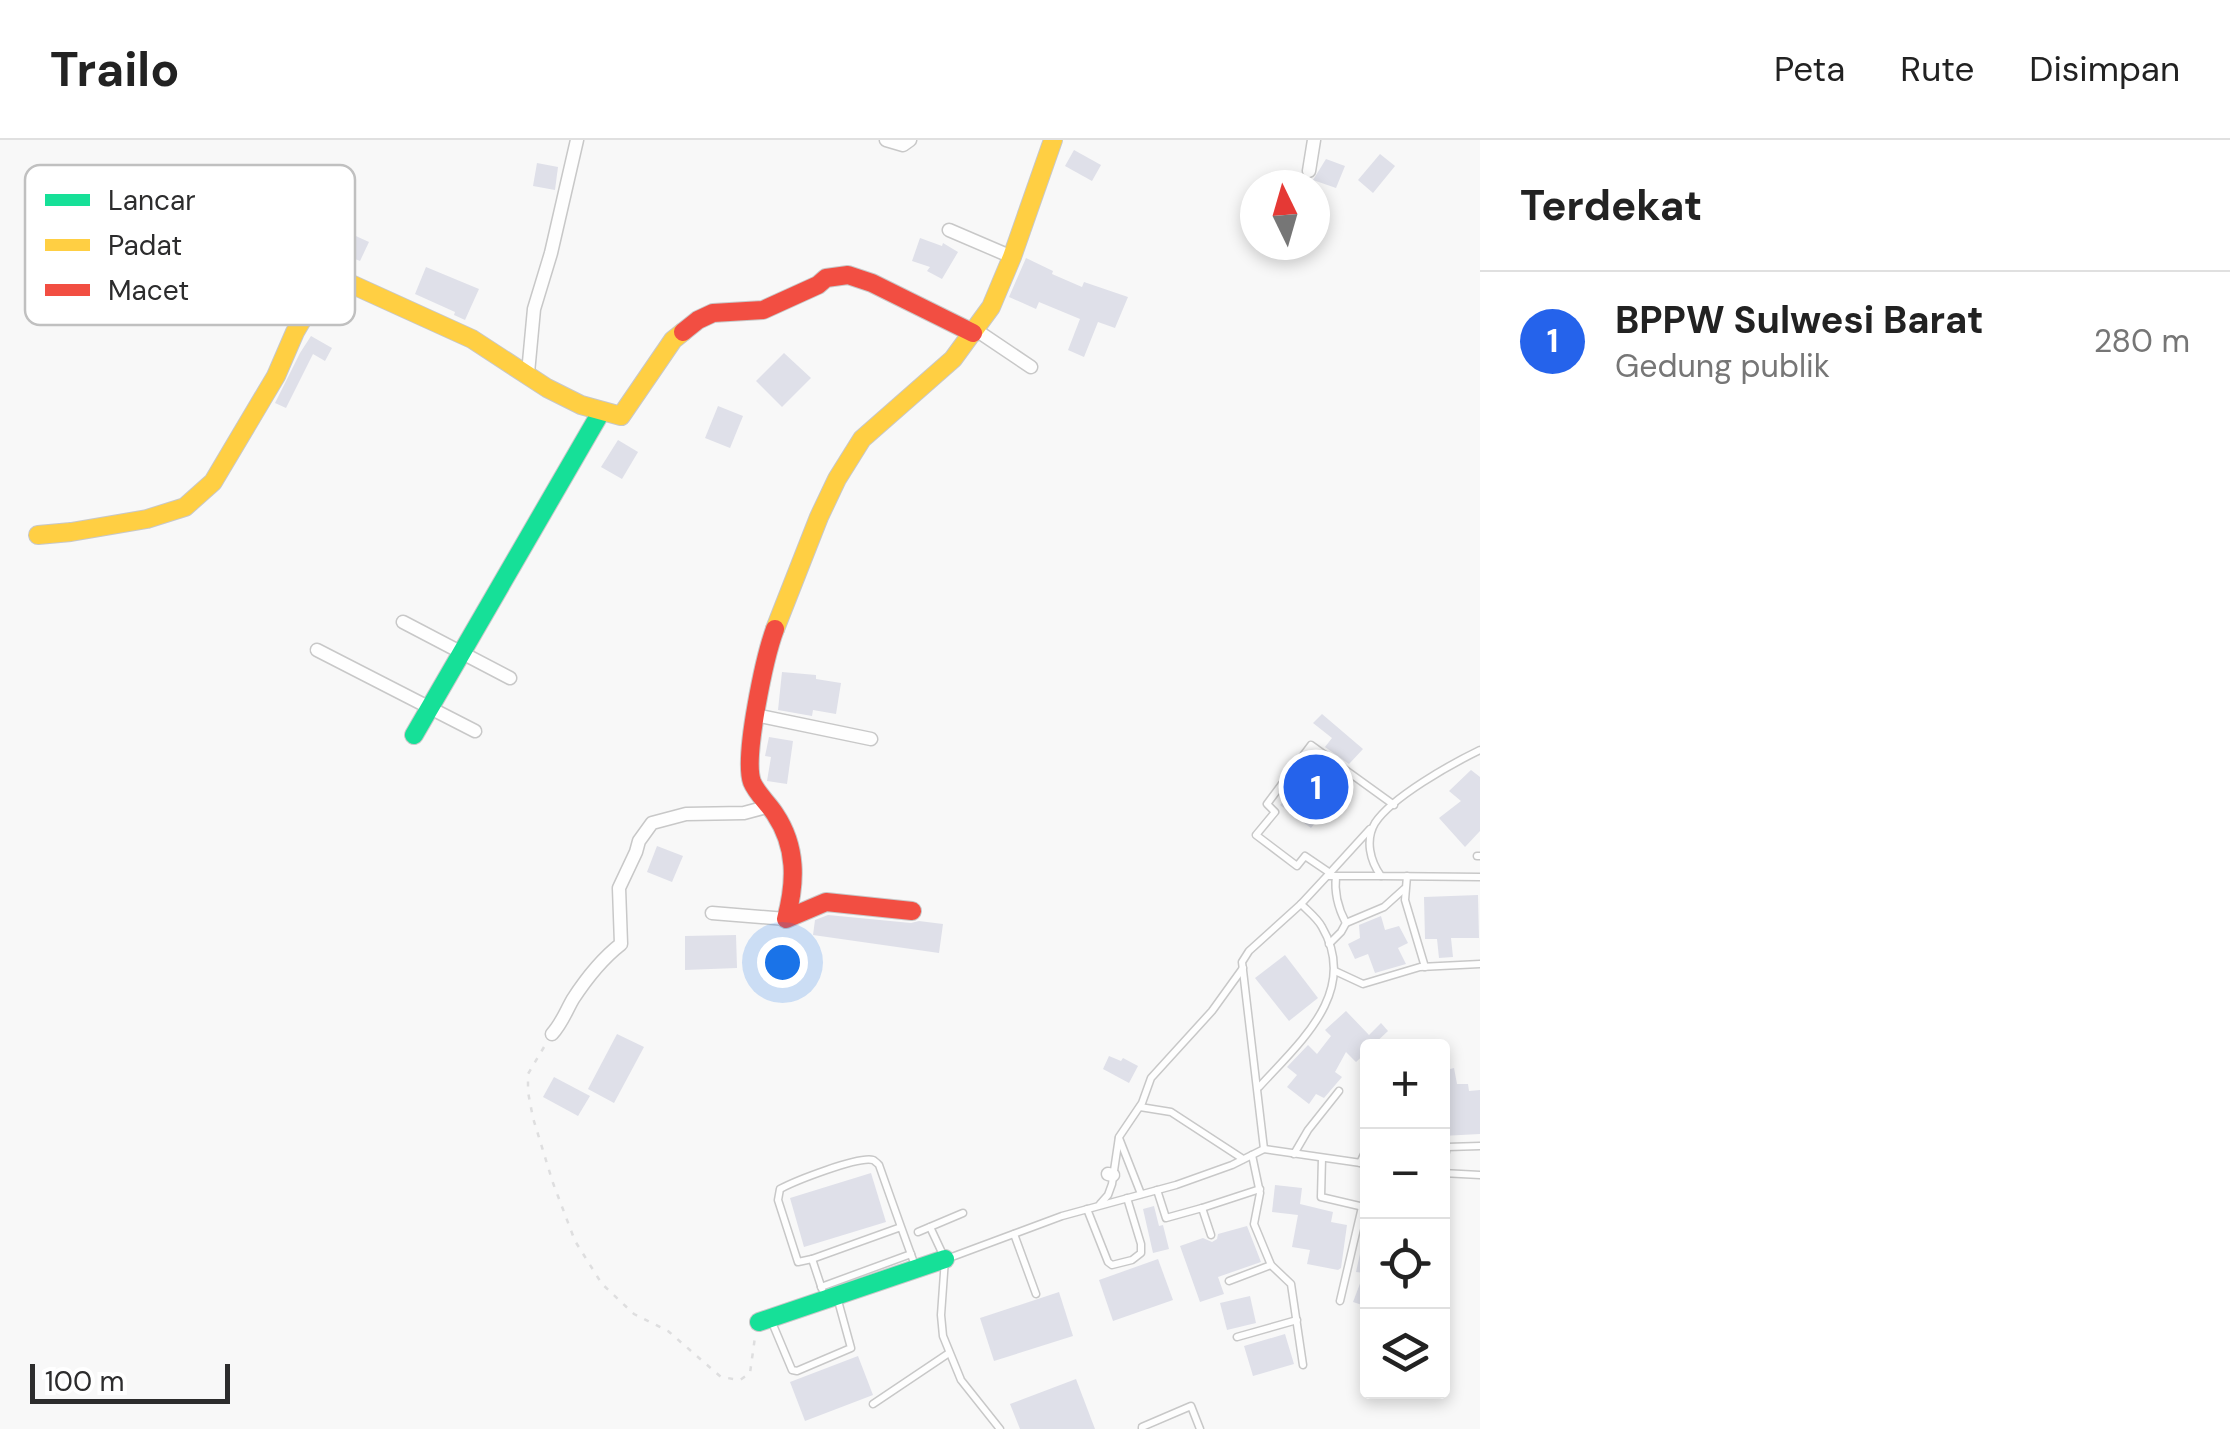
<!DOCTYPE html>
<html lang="id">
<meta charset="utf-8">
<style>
body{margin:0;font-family:"DM Sans",sans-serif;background:#f2f2f2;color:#222}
.controls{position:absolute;right:30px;bottom:30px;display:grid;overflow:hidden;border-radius:10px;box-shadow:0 5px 15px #0003}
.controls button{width:90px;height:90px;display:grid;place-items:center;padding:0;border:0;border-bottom:2px solid #e0e0e0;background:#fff;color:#222;font:50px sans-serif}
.compass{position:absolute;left:1240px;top:30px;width:90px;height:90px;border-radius:50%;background:#fff;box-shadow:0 5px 15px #0003;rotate:355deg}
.scale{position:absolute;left:30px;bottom:25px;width:200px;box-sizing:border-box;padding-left:10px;border:5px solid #2c2c2d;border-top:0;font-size:28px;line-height:35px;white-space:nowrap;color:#2c2c2d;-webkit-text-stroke:8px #fff;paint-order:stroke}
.you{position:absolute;left:782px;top:822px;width:35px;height:35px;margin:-25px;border:8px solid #fff;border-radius:50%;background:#1a73e8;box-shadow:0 0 0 15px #1a73e833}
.badge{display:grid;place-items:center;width:65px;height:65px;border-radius:50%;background:#2563eb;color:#fff;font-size:32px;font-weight:700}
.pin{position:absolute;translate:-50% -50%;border:5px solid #fff;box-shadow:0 2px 10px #0006}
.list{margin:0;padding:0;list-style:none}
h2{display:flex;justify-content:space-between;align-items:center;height:130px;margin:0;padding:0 40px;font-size:42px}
h2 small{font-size:32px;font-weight:400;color:#767676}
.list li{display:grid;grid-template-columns:65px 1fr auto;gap:30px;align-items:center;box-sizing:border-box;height:140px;padding:0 40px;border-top:2px solid #e0e0e0}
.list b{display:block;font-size:38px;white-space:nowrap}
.list p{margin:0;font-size:32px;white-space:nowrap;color:#767676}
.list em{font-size:32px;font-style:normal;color:#767676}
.icon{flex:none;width:55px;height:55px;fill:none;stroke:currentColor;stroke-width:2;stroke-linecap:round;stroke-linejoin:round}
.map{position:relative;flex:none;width:1480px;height:1289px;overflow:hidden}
header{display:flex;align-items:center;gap:60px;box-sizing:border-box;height:140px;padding:0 50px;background:#fff;border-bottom:2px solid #e0e0e0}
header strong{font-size:48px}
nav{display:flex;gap:55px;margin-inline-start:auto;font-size:35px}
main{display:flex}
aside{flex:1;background:#fff}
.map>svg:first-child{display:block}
.building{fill:#dfe0e9}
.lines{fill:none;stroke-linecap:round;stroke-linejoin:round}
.lane-casing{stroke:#c8c8c8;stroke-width:9}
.street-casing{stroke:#c8c8c8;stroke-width:15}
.fast-casing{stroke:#c8c8c8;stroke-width:20}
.slow-casing{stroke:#c8c8c8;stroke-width:20}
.jam-casing{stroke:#c8c8c8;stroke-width:20}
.path{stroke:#dededf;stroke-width:2.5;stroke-dasharray:5 8;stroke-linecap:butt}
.lane{stroke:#fefefe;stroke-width:6}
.street{stroke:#fefefe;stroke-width:12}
.fast{stroke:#16e098;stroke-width:18}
.slow{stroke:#ffcf43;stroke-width:18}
.jam{stroke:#f24e42;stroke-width:18}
.key{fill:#fff;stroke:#c0c0c0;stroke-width:2.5}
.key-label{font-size:28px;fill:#2c2c2d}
</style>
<header>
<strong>Trailo</strong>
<nav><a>Peta</a><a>Rute</a><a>Disimpan</a></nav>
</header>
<main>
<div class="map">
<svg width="1480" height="1289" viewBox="0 0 1480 1289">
<rect width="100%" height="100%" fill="#f8f8f8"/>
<g class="building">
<polygon points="1074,10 1101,25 1092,41 1065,26"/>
<polygon points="1380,14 1395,26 1373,53 1358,40"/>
<polygon points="1326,19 1345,26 1336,48 1313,40"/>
<polygon points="537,23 558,27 555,50 533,46"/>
<polygon points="347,92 369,102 360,121 338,112"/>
<polygon points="920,98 942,106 943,103 958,112 942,139 927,131 930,127 912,121"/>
<polygon points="1026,118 1053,131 1052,134 1082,147 1084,142 1128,157 1115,188 1098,182 1084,217 1068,210 1080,179 1039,162 1036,169 1009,157"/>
<polygon points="426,127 479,149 465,180 454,175 455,172 415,154"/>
<polygon points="311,196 332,208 325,221 313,214 286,268 275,263 300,213"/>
<polygon points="784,213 811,238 782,267 756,241"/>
<polygon points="718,266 743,276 730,308 705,298"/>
<polygon points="618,300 638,312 622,339 601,327"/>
<polygon points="782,532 816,535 816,539 841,543 836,574 813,570 812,576 778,570"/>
<polygon points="1322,574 1363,609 1349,624 1325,607 1332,598 1313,583"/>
<polygon points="769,597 793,601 787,644 767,641 771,617 765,616"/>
<polygon points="1317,618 1349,641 1311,688 1280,665 1294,650 1288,647 1306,623 1310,627"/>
<polygon points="1471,630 1480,637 1480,691 1465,707 1439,678 1461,661 1449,651"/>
<polygon points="657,706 683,716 672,742 647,732"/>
<polygon points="1478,755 1479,798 1451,798 1453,817 1439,818 1437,799 1425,799 1424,757"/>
<polygon points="828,775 911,783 919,781 943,784 939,813 813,795 815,780"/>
<polygon points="1381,776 1385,790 1399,786 1408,803 1398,808 1406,824 1375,833 1368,814 1355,819 1348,804 1360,798 1359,785"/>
<polygon points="736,795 737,828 685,830 685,796"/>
<polygon points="1285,815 1318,858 1289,881 1255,838"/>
<polygon points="1346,871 1369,895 1381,883 1388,891 1372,906 1368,906 1368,911 1356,922 1346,912 1335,932 1342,937 1324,958 1316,954 1309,964 1287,947 1297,935 1287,927 1308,905 1317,914 1331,896 1325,890"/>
<polygon points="617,894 644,907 614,963 588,949"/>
<polygon points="1109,916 1121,921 1123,918 1138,926 1129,943 1103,929"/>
<polygon points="1454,928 1457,944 1468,944 1469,951 1480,950 1480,994 1442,996 1442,931"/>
<polygon points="554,937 590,956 578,976 543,957"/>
<polygon points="871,1033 886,1082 804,1107 790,1058"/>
<polygon points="1275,1045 1302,1048 1300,1064 1333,1072 1331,1082 1347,1085 1341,1128 1338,1130 1307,1124 1310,1110 1292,1107 1298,1075 1272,1072"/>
<polygon points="1154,1066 1159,1086 1163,1085 1169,1109 1153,1113 1143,1069"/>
<polygon points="1247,1086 1261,1122 1218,1137 1224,1154 1200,1162 1180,1106 1203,1098 1212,1102 1217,1099 1218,1094"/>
<polygon points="1363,1100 1368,1101 1368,1167 1353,1162 1364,1133 1356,1132"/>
<polygon points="1158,1119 1173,1160 1113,1181 1099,1140"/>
<polygon points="1059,1152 1073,1196 994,1221 980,1178"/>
<polygon points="1250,1156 1256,1183 1227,1190 1220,1163"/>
<polygon points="1285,1194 1294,1224 1253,1236 1244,1206"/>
<polygon points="858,1216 873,1255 805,1281 790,1242"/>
<polygon points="1076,1239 1095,1289 1020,1289 1010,1264"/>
</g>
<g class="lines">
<g class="lane-casing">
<g id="lane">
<path d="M1480,610C1451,624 1392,657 1375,683C1365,700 1370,721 1381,736L1480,737"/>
<polyline points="1477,716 1480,716"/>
<polyline points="1330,733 1305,716 1297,726 1256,695 1275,672 1267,664 1311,605 1394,665"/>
<polyline points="1328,735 1370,689"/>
<path d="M1336,736C1334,753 1338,768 1346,783L1384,767L1404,749"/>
<polyline points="1407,736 1405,760 1425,827"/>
<polyline points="1329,804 1341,792 1346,783"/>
<polyline points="1335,831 1363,844 1420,827 1480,824"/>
<path d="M1259,947C1299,903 1360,852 1322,787C1318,779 1308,771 1301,764"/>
<polyline points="1140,967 1171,972 1243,1019"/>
<polyline points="1119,998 1141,1054"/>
<polyline points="1264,1009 1242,822 1249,811 1301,764 1327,736 1381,736"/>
<polyline points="1294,1014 1308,990 1339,951"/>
<polyline points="1252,1015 1260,1053 1254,1084 1271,1125 1291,1144 1303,1225"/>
<polyline points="1322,1018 1321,1057 1368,1068"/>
<polyline points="1360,1023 1368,1006"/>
<polyline points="1442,1030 1447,1007 1480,1006"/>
<polyline points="1442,1033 1480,1035"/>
<polyline points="1157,1050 1166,1078 1202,1068 1211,1095"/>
<polyline points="1100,1064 1108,1055 1112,1044 1119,997 1142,963 1151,938 1212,871 1243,828"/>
<polyline points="1202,1068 1260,1049"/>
<polyline points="1087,1069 1108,1122 1112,1125 1132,1120 1141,1113 1141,1104 1127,1058"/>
<path d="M901,1087L812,1119L798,1122L778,1060L780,1049C795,1041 858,1016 873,1020C875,1021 877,1023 879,1025C891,1059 903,1093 916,1128"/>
<polyline points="930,1087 945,1119 941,1175 943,1196 961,1240 1000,1289"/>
<polyline points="918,1092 963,1073"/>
<polyline points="1014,1094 1036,1154"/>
<polyline points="949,1118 1062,1076 1176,1045 1232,1025 1264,1009 1368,1024"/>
<polyline points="812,1119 822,1149"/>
<polyline points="1229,1141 1271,1125"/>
<polyline points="821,1147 911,1114"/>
<polyline points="1340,1161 1362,1067"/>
<polyline points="771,1180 792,1230 797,1231 851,1208 837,1157"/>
<polyline points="1237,1197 1297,1180"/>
<polyline points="873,1264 949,1213"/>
<polyline points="1142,1289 1142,1287 1191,1266 1200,1289"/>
</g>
</g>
<g class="street-casing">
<g id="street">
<polyline points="886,0 903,5 910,0"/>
<polyline points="1309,31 1314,0"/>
<polyline points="949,90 1012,117"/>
<polyline points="976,190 1031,227"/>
<polyline points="528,233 534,169 551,113 577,0"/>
<polyline points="403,482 510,538"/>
<polyline points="317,510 475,591"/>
<polyline points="755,575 871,599"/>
<polyline points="712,773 786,779"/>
<path d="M552,894C562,883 566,871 573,859C586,839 603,818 621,804L619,748L636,712L639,701L652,683L686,674L744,673L770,666"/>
<polyline points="1108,1034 1113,1035"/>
</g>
</g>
<g class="fast-casing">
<g id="fast">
<polyline points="414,595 601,272"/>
<polyline points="759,1182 945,1119"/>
</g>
</g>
<g class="slow-casing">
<g id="slow">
<polyline points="38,395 71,392 147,379 185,367 213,342 276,236 295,192 329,134 472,199 547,248 581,265 621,276 673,200 683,192"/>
<polyline points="775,489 819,377 837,339 862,299 953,219 991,167 1012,117 1053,0"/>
</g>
</g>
<g class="jam-casing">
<g id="jam">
<polyline points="683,192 698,180 713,173 763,170 818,145 826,138 848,135 872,143 973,193"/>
<path d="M775,489C765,516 743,617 752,642C757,654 768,663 775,674C797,707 796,742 786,779L826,762L912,771"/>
</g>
</g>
<polyline class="path" points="544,907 528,934 528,952 533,978 553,1043 575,1101 602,1144 634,1174 668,1191 721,1237 740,1240 750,1233 755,1197"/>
<use href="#lane" class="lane"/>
<use href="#street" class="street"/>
<use href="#fast" class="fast"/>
<use href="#slow" class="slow"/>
<use href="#jam" class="jam"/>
</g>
<rect x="25" y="25" width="330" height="160" rx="15" class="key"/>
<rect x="45" y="54" width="45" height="12" fill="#16e098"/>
<rect x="45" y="99" width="45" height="12" fill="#ffcf43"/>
<rect x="45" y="144" width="45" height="12" fill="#f24e42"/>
<g class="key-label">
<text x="108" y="70">Lancar</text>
<text x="108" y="115">Padat</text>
<text x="108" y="160">Macet</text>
</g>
</svg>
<div class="controls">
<button>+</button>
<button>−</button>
<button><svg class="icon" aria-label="locate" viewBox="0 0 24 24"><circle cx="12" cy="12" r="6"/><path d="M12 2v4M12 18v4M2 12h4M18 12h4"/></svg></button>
<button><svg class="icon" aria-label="layers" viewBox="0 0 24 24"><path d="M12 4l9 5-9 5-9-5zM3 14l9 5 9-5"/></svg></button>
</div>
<svg class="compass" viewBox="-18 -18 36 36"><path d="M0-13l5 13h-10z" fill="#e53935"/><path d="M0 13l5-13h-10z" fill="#767676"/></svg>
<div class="scale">100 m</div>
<div class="you"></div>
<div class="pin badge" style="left:1316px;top:647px">1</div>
</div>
<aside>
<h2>Terdekat<small></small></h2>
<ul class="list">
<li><span class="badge">1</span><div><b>BPPW Sulwesi Barat</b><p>Gedung publik</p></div><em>280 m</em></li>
</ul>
</aside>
</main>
